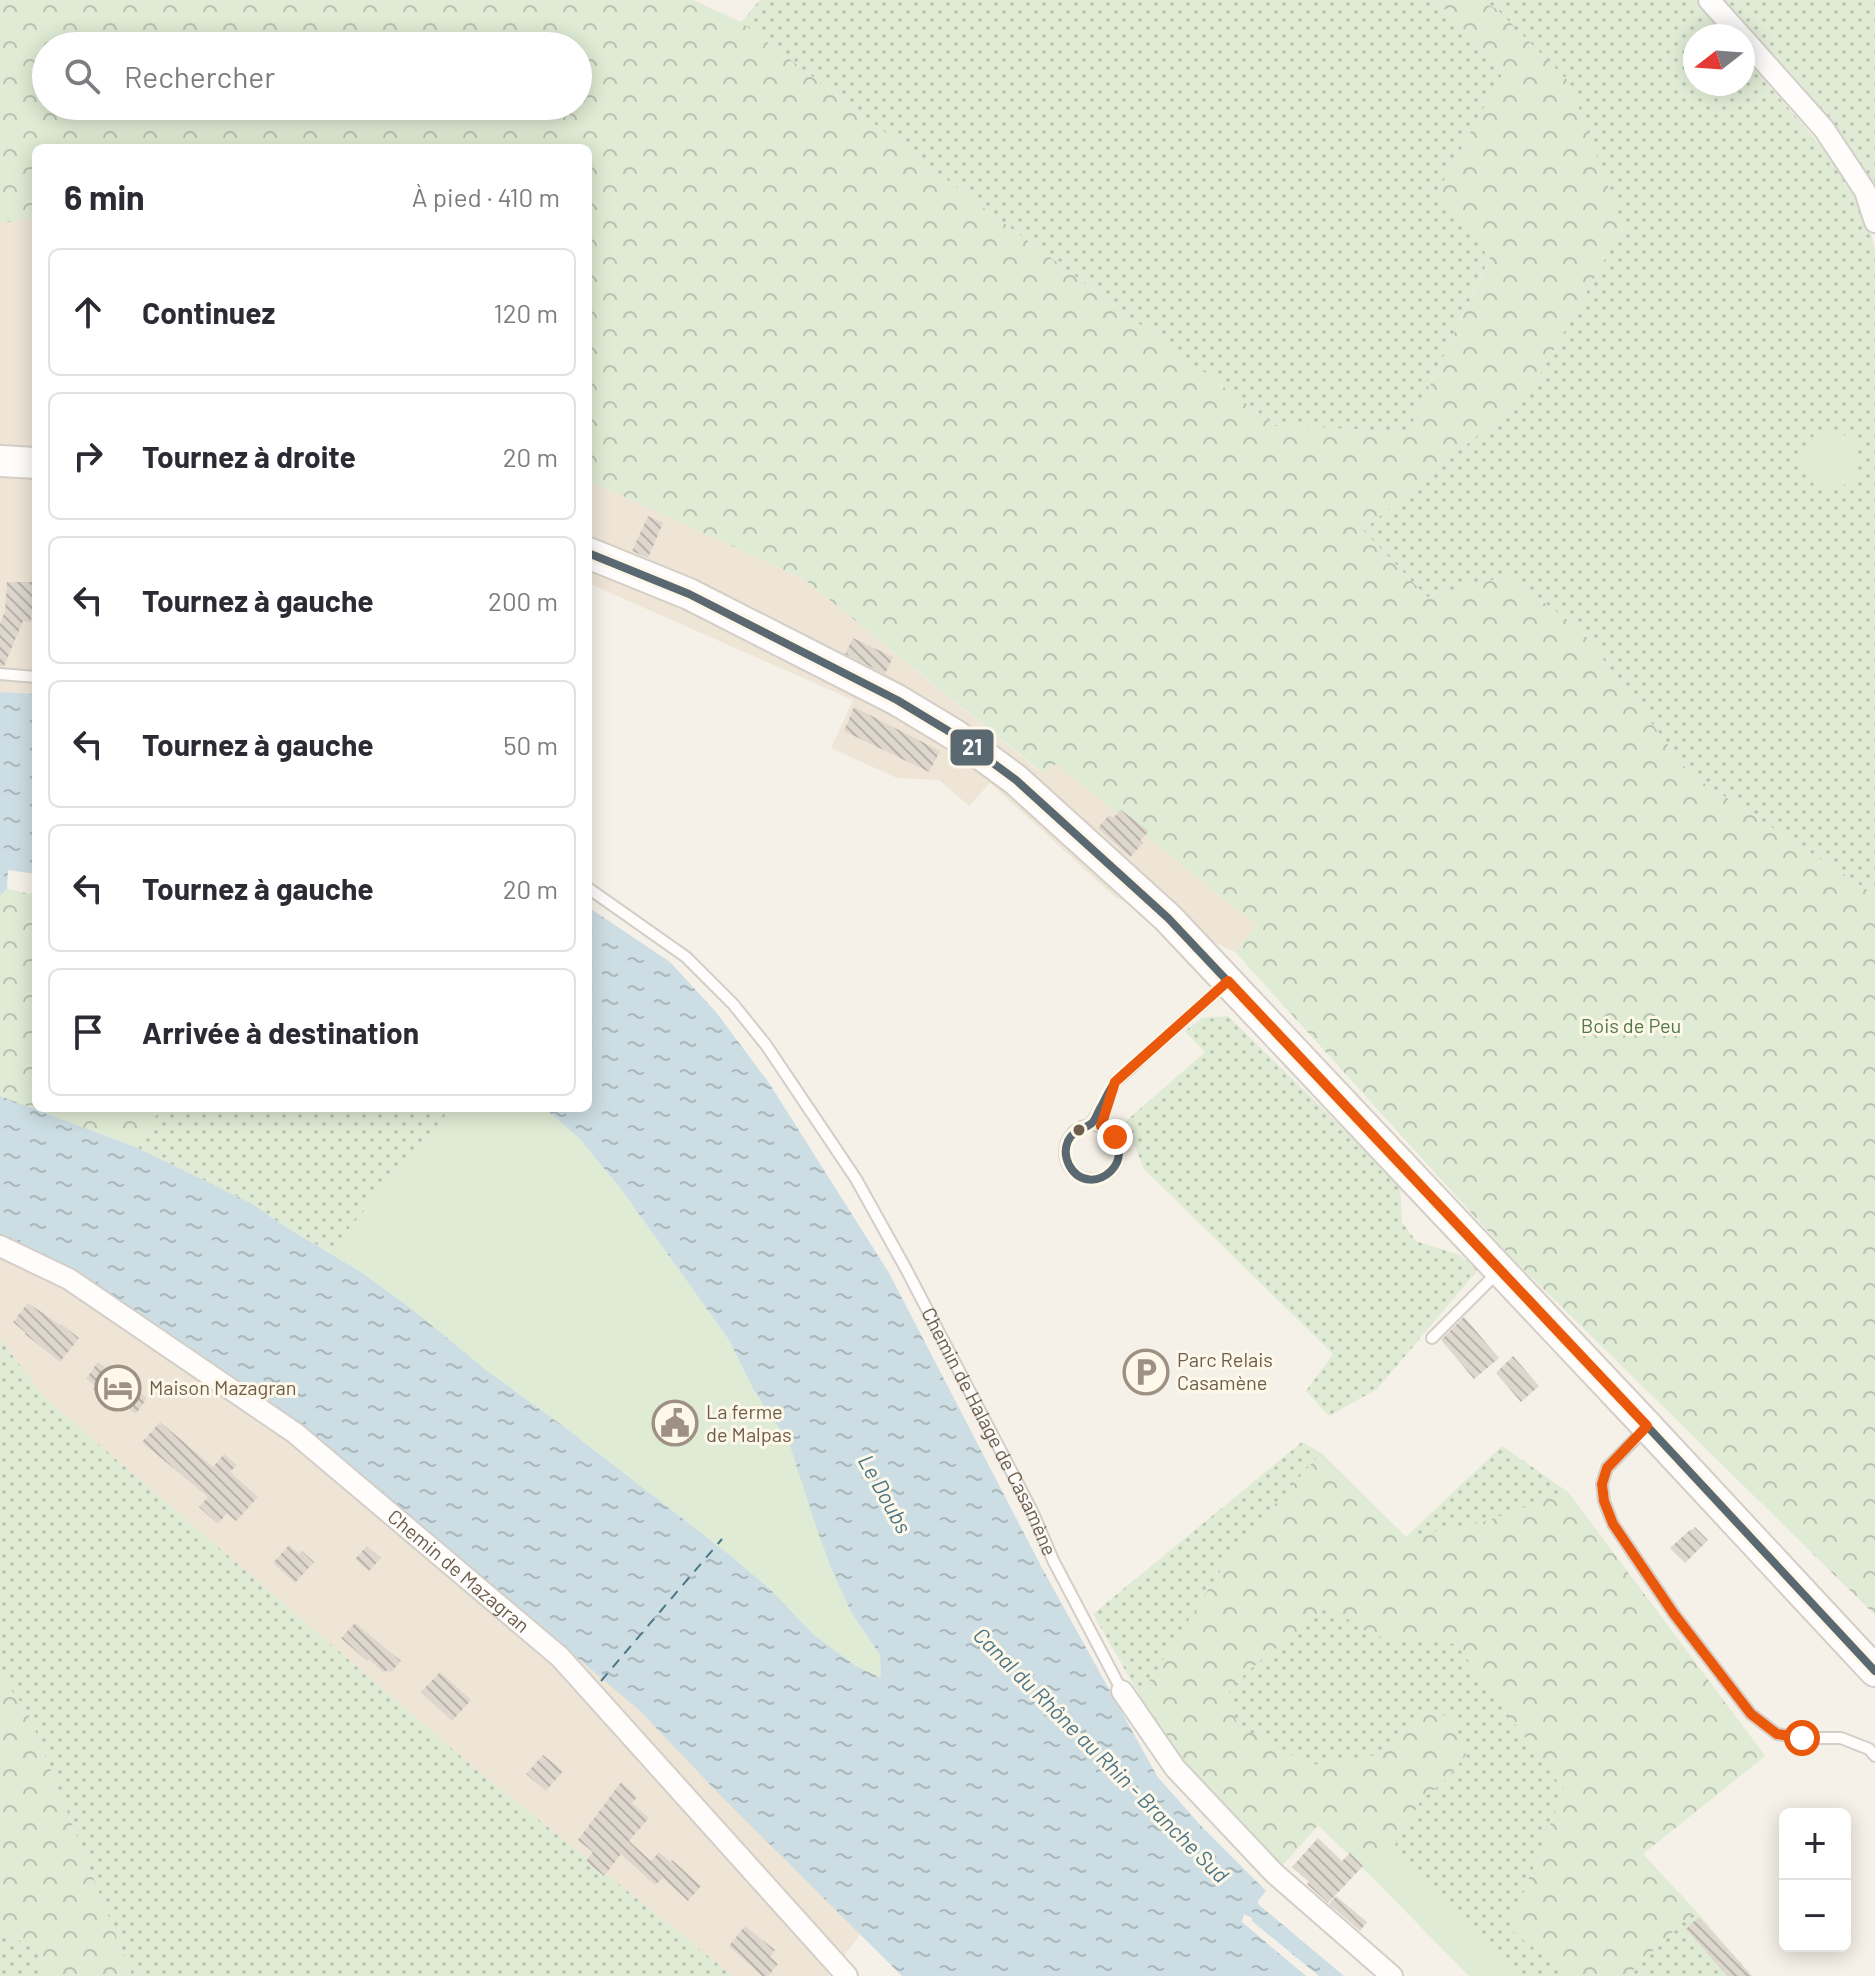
<!DOCTYPE html>
<html lang="fr">
<meta charset="utf-8">
<style>
body{margin:0;font-family:Barlow,sans-serif;background:#f2f2f3;color:#2b2b33}
.controls{position:absolute;right:24px;bottom:24px;display:grid;overflow:hidden;border-radius:12px;box-shadow:0 4px 20px #0003}
.controls button{width:72px;height:72px;display:grid;place-items:center;padding:0;border:0;border-bottom:2px solid #e1e1e2;background:#fff;color:#2b2b33;font:40px sans-serif}
.compass{position:absolute;left:1683px;top:24px;width:72px;height:72px;border-radius:50%;background:#fff;box-shadow:0 4px 20px #0003;rotate:253deg}
.stop{position:absolute;width:24px;height:24px;margin:-18px;border:6px solid #ea580c;border-radius:50%;background:#fff}
.stop.end{background:#ea580c;border-color:#fff;box-shadow:0 2px 8px #0008}
.list{margin:0;padding:0;list-style:none}
h2{display:flex;justify-content:space-between;align-items:center;height:104px;margin:0;padding:0 32px;font-size:34px}
h2 small{font-size:26px;font-weight:400;color:#7c7c81}
.list li{display:grid;grid-template-columns:52px 1fr auto;gap:24px;align-items:center;box-sizing:border-box;height:128px;margin:0 16px 16px;padding:0 16px;border:2px solid #e1e1e2;border-radius:12px}
.list b{display:block;font-size:30px;white-space:nowrap}
.list em{font-size:26px;font-style:normal;color:#7c7c81}
.icon{flex:none;width:44px;height:44px;fill:none;stroke:currentColor;stroke-width:2;stroke-linecap:round;stroke-linejoin:round}
.map{position:relative;flex:none;width:1875px;height:1976px;overflow:hidden}
.search{position:absolute;background:#fff;box-shadow:0 4px 20px #0003;left:32px;top:32px;width:560px;height:88px;display:flex;align-items:center;gap:20px;box-sizing:border-box;padding:0 28px;border-radius:44px;color:#7c7c81;font-size:30px}
.panel{position:absolute;background:#fff;box-shadow:0 4px 20px #0003;left:32px;top:144px;width:560px;height:968px;border-radius:12px}
.map>svg:first-child{display:block}
.residential{fill:#eee5d6}
.grass{fill:url(#grass-dots)}
.forest{fill:url(#forest-crowns);fill-rule:evenodd}
.garden{fill:#dfebd4}
.water{fill:url(#water-ripples)}
.lines{fill:none;stroke-linecap:round;stroke-linejoin:round}
.ferry{stroke:#4b7688;stroke-width:2;stroke-dasharray:10 8;stroke-linecap:butt}
.building{fill:url(#building-back-hatch)}
.lane-casing{stroke:#d3cec7;stroke-width:14}
.street-casing{stroke:#d3cec7;stroke-width:24}
.secondary-casing{stroke:#d4cec6;stroke-width:34}
.lane{stroke:#fefdfc;stroke-width:10}
.street{stroke:#fefdfc;stroke-width:20}
.secondary{stroke:#fefdfc;stroke-width:30}
.bus-1-casing{stroke:#fdf8e9;stroke-width:14}
.bus-1{stroke:#5a6971;stroke-width:8}
.route{stroke:#ea580c;stroke-width:10}
.bus-dot{fill:#6f5d4c;stroke:#fdf8e9;stroke-width:3}
.labels{text-anchor:middle;stroke-width:6;stroke-linejoin:round;paint-order:stroke}
.park-label{font-size:20px;fill:#517a48;stroke:#fdf8e9}
.poi-label{font-size:20px;fill:#6f5d4c;stroke:#fdf8e9;text-anchor:start}
.street-label{font-size:20px;fill:#6f5d4c;stroke:#fdf8e9}
.water-label{font-size:22px;font-style:italic;fill:#4b7688;stroke:#fdf8e9}
.line-badge{stroke:#fdf8e9;stroke-width:3}
.badge-label{font-size:22px;text-anchor:middle;font-weight:bold;fill:#fff}
</style>
<div class="map">
<svg width="1875" height="1976" viewBox="0 0 1875 1976">
<defs>
<pattern id="grass-dots" width="8" height="8" patternUnits="userSpaceOnUse" patternTransform="scale(2)"><rect width="8" height="8" fill="#dfebd4"/><path d="M2 2h.1M6 6h.1" fill="none" stroke="#b9c2ae" stroke-width="1.8" stroke-linecap="round"/></pattern>
<pattern id="forest-crowns" width="20" height="18" patternUnits="userSpaceOnUse" patternTransform="scale(2)"><rect width="20" height="18" fill="#dfebd4"/><path d="M2 6a3 3 0 1 1 6 0M12 15a3 3 0 1 1 6 0" fill="none" stroke="#b9c2ae"/></pattern>
<pattern id="water-ripples" width="26" height="14" patternUnits="userSpaceOnUse" patternTransform="scale(2)"><rect width="26" height="14" fill="#ccdee3"/><path d="M2 4q2-2 4 0t4 0M15 11q2-2 4 0t4 0" fill="none" stroke="#aab7ba"/></pattern>
<pattern id="building-back-hatch" width="6" height="6" patternUnits="userSpaceOnUse" patternTransform="scale(2)"><rect width="6" height="6" fill="#ded7ce"/><path d="M-1 5l2 2M0 0l6 6M5-1l2 2" fill="none" stroke="#b8b2a9"/></pattern>
</defs>
<rect width="100%" height="100%" fill="#f5f1e8"/>
<g class="residential">
<polygon points="36,218 36,694 0,692 0,223"/>
<polygon points="588,480 804,579 1042,773 1053,761 1257,925 1235,952 1115,897 990,783 969,806 939,780 897,778 831,748 853,700 588,583"/>
<polygon points="0,1235 41,1252 137,1313 318,1438 640,1711 716,1791 861,1934 828,1976 733,1976 472,1766 45,1398 0,1339"/>
</g>
<g class="grass">
<polygon points="760,0 1436,0 1504,71 1436,195 1490,257 1408,432 1275,425 985,209 741,22"/>
<polygon points="1476,0 1696,0 1726,36 1695,36 1695,84 1743,84 1743,56 1861,192 1875,250 1875,895 1690,774 1581,630 1508,576 1427,597 1363,530 1530,392 1623,227 1497,9"/>
<polygon points="1718,0 1875,0 1875,188 1824,118"/>
<polygon points="1228,1016 1400,1184 1402,1222 1416,1241 1460,1255 1478,1270 1377,1389 1329,1416 1306,1391 1333,1354 1144,1169 1125,1122 1205,1052 1185,1031 1202,1018"/>
<polygon points="160,1108 452,1108 329,1252 278,1222 253,1204 138,1148"/>
<polygon points="0,1339 45,1398 472,1766 733,1976 132,1976 27,1710 0,1677"/>
<polygon points="1302,1442 1321,1453 1406,1537 1502,1446 1568,1492 1765,1756 1642,1854 1695,1910 1752,1976 1516,1976 1393,1849 1367,1872 1318,1825 1282,1866 1191,1771 1140,1696 1093,1614"/>
<polygon points="0,1931 37,1949 44,1976 0,1976"/>
</g>
<g class="forest">
<path d="M0,0H693L741,22L985,209L1275,425L1408,432L1490,258L1436,195L1504,71L1436,0H1476L1497,9L1570,83L1623,227L1530,392L1363,530L1427,597L1508,576L1581,630L1690,774L1875,895V1615L1514,1260L1235,952L1257,925L1056,764L1043,773L804,579L588,480V148H36V218L0,223ZM46,46H578V106H46Z"/>
<polygon points="7,889 36,895 36,1108 160,1108 138,1148 0,1096 0,896"/>
<polygon points="1321,1453 1406,1537 1483,1522 1568,1492 1765,1756 1643,1854 1695,1910 1627,1976 1571,1976 1509,1929 1564,1790 1456,1644 1373,1636 1328,1606 1248,1671 1229,1691 1237,1725 1311,1765 1376,1755 1421,1712 1451,1716 1466,1755 1446,1780 1422,1799 1393,1848 1367,1872 1318,1825 1282,1866 1254,1843 1191,1771 1140,1696 1233,1551"/>
<polygon points="0,1677 27,1710 132,1976 44,1976 37,1949 0,1931"/>
</g>
<g class="garden">
<circle cx="1830" cy="460" r="29"/>
<polygon points="452,1108 544,1108 578,1137 621,1189 729,1340 754,1392 789,1443 812,1515 851,1612 880,1655 881,1678 856,1666 814,1635 771,1590 731,1556 567,1429 464,1354 413,1310 361,1272 329,1252"/>
<polygon points="1393,1848 1516,1976 1469,1976 1367,1872"/>
</g>
<g class="water">
<polygon points="0,692 36,694 36,874 8,870 7,889 0,896"/>
<polygon points="588,907 670,962 716,1012 769,1083 889,1273 1042,1568 1157,1776 1202,1827 1266,1891 1258,1901 1258,1904 1344,1976 1319,1976 1252,1921 1252,1918 1244,1914 1242,1922 1306,1976 902,1976 716,1791 640,1711 318,1438 137,1313 41,1252 0,1235 0,1096 138,1148 253,1204 278,1222 361,1272 413,1310 486,1370 567,1429 731,1556 771,1590 814,1635 856,1666 881,1678 880,1655 851,1612 831,1568 812,1515 789,1443 754,1391 729,1340 621,1189 578,1137 544,1108 588,1108"/>
</g>
<g class="lines">
<polyline class="ferry" points="601,1681 722,1539"/>
</g>
<g class="building">
<polygon points="648,516 663,523 648,558 632,551"/>
<polygon points="7,582 34,582 31,622 23,621 4,666 0,666 0,624 5,611"/>
<polygon points="853,638 893,657 885,674 845,654"/>
<polygon points="854,707 940,751 929,772 844,731"/>
<polygon points="1121,810 1149,831 1140,841 1143,843 1130,857 1098,828 1109,815 1113,818"/>
<polygon points="28,1303 60,1325 61,1324 79,1338 60,1362 25,1334 26,1333 13,1322"/>
<polygon points="1464,1317 1499,1358 1474,1379 1441,1340"/>
<polygon points="1513,1356 1539,1386 1521,1402 1496,1373"/>
<polygon points="98,1362 147,1398 136,1414 113,1397 110,1401 93,1389 95,1386 86,1379"/>
<polygon points="160,1422 213,1467 224,1454 237,1465 230,1472 258,1497 236,1521 227,1513 218,1524 199,1507 208,1497 142,1442"/>
<polygon points="1695,1527 1708,1540 1685,1563 1670,1548 1691,1529 1692,1530"/>
<polygon points="289,1545 299,1554 302,1551 314,1562 295,1583 273,1563"/>
<polygon points="367,1546 381,1558 369,1571 355,1559"/>
<polygon points="355,1623 401,1661 391,1672 387,1670 384,1673 369,1659 367,1661 341,1638"/>
<polygon points="440,1672 471,1700 452,1721 421,1692"/>
<polygon points="543,1755 563,1771 546,1791 526,1774"/>
<polygon points="621,1782 637,1797 632,1803 649,1818 629,1841 651,1861 659,1852 670,1862 672,1860 701,1886 688,1901 663,1878 655,1885 621,1854 604,1876 586,1861 593,1852 578,1840"/>
<polygon points="1318,1838 1342,1861 1350,1853 1363,1866 1328,1903 1307,1884 1309,1882 1292,1867"/>
<polygon points="1336,1896 1367,1922 1360,1931 1329,1904"/>
<polygon points="1699,1917 1752,1976 1727,1976 1686,1929"/>
<polygon points="745,1926 775,1950 770,1957 778,1964 768,1976 762,1976 729,1946"/>
</g>
<g class="lines">
<g class="lane-casing">
<g id="lane">
<polyline points="0,674 36,677"/>
<path id="s1" d="M588,888L686,957L733,1004L766,1045L856,1179L906,1269L1032,1511L1053,1560L1122,1691"/>
<polyline points="1091,1124 1115,1082 1227,982"/>
<circle cx="1092" cy="1152" r="27"/>
<polyline points="1432,1338 1499,1271"/>
<polyline points="1646,1428 1607,1468 1602,1484 1604,1501 1613,1524 1674,1614 1751,1714 1777,1734 1802,1738 1841,1738 1869,1749 1875,1756"/>
</g>
</g>
<g class="street-casing">
<g id="street">
<polyline points="1709,0 1741,36"/>
<polyline points="1743,38 1824,129 1865,191 1875,222"/>
<path id="s2" d="M0,1246L69,1279L295,1433L560,1657L847,1976"/>
<polyline points="1122,1691 1175,1768 1274,1873 1392,1976"/>
</g>
</g>
<g class="secondary-casing">
<g id="secondary">
<polyline points="0,461 36,463"/>
<polyline points="588,553 689,594 897,700 955,735 1016,780 1168,918 1647,1426 1875,1671"/>
</g>
</g>
<use href="#lane" class="lane"/>
<use href="#street" class="street"/>
<use href="#secondary" class="secondary"/>
<g class="bus-1-casing">
<g id="bus-1">
<polyline points="588,553 689,594 897,700 955,735 1016,780 1168,918 1647,1426 1875,1671"/>
<path d="M1101,1126C1148,1156 1090,1204 1069,1165C1065,1157 1065,1148 1068,1141C1074,1129 1084,1130 1092,1123C1096,1119 1098,1111 1101,1107C1106,1098 1110,1087 1117,1080C1128,1068 1142,1058 1154,1047C1179,1025 1203,1003 1228,981"/>
</g>
</g>
<use href="#bus-1" class="bus-1"/>
</g>
<g class="lines">
<polyline class="route" points="1115,1137 1109,1130 1101,1126 1115,1082 1228,981 1647,1426 1607,1468 1602,1484 1604,1501 1613,1524 1674,1614 1751,1714 1777,1734 1802,1738"/>
</g>
<defs>
<g id="parking-ring" transform="scale(2.3)"><circle r="9.5" fill="#fdf8e9" stroke="#9e9183" stroke-width="1.5"/><path d="M-3.5-5.5H1a3.5 3.5 0 0 1 0 7H-1V5.5H-3.5ZM-1-3.4V-.6H.8a1.4 1.4 0 0 0 0-2.8Z" fill="#9e9183"/></g>
<g id="hotel-ring" transform="scale(2.3)"><circle r="9.5" fill="#fdf8e9" stroke="#9e9183" stroke-width="1.5"/><path d="M-6-4.5h1.5V1H6V5H4.5V3h-9V5H-6ZM-4 0a1.8 1.8 0 1 1 3.6 0ZM.5 0V-2.5h3Q6-2.5 6 0Z" fill="#9e9183"/></g>
<g id="civic-ring" transform="scale(2.3)"><circle r="9.5" fill="#fdf8e9" stroke="#9e9183" stroke-width="1.5"/><path d="M-.6-6.5H3V-4.5H.6V-3L4-1V1h2V6H-6V1h2V-1L-.6-3ZM-1.2 2.5V6h2.4V2.5Z" fill="#9e9183"/></g>
</defs>
<g fill-rule="evenodd">
<use href="#parking-ring" x="1146" y="1372"/>
<use href="#hotel-ring" x="118" y="1388"/>
<use href="#civic-ring" x="675" y="1423"/>
</g>
<circle class="bus-dot" cx="1079" cy="1130" r="7"/>
<g class="labels">
<g class="park-label">
<text x="1631" y="1033">Bois de Peu</text>
</g>
<g class="poi-label">
<text x="1177" y="1367">Parc Relais<tspan x="1177" dy="23">Casamène</tspan></text>
<text x="149" y="1395">Maison Mazagran</text>
<text x="706" y="1419">La ferme<tspan x="706" dy="23">de Malpas</tspan></text>
</g>
<g class="street-label">
<text dy="7" stroke="none"><textPath href="#s1" startOffset="686">Chemin de Halage de Casamène</textPath></text>
<text dy="7" stroke="none"><textPath href="#s2" startOffset="564">Chemin de Mazagran</textPath></text>
</g>
<g class="water-label">
<text transform="translate(885 1494) rotate(61)" y="8">Le Doubs</text>
<text transform="translate(1101 1755) rotate(45)" y="8">Canal du Rhône au Rhin - Branche Sud</text>
</g>
</g>
<rect class="line-badge" x="949" y="728" width="46" height="39" rx="8" fill="#5a6971"/>
<g class="badge-label">
<text x="972" y="755">21</text>
</g>
</svg>
<div class="controls">
<button>+</button>
<button>−</button>
</div>
<svg class="compass" viewBox="-18 -18 36 36"><path d="M0-13l5 13h-10z" fill="#e53935"/><path d="M0 13l5-13h-10z" fill="#7c7c81"/></svg>
<div class="stop" style="left:1802px;top:1738px"></div>
<div class="stop end" style="left:1115px;top:1137px"></div>
<div class="search"><svg class="icon" aria-label="search" viewBox="0 0 24 24"><circle cx="10" cy="10" r="6"/><path d="M15 15l6 6"/></svg>Rechercher</div>
<section class="panel">
<h2>6 min<small>À pied · 410 m</small></h2>
<ul class="list">
<li><svg class="icon" aria-label="ahead" viewBox="0 0 24 24"><path d="M12 20V5M6 11l6-6 6 6"/></svg><div><b>Continuez</b></div><em>120 m</em></li>
<li><svg class="icon" aria-label="right" viewBox="0 0 24 24"><path d="M7 20v-9h11M14 6l5 5-5 5"/></svg><div><b>Tournez à droite</b></div><em>20 m</em></li>
<li><svg class="icon" aria-label="left" viewBox="0 0 24 24"><path d="M17 20v-9H6M10 6l-5 5 5 5"/></svg><div><b>Tournez à gauche</b></div><em>200 m</em></li>
<li><svg class="icon" aria-label="left" viewBox="0 0 24 24"><path d="M17 20v-9H6M10 6l-5 5 5 5"/></svg><div><b>Tournez à gauche</b></div><em>50 m</em></li>
<li><svg class="icon" aria-label="left" viewBox="0 0 24 24"><path d="M17 20v-9H6M10 6l-5 5 5 5"/></svg><div><b>Tournez à gauche</b></div><em>20 m</em></li>
<li><svg class="icon" aria-label="arrive" viewBox="0 0 24 24"><path d="M6 21V4h12l-3 4 3 4H6"/></svg><div><b>Arrivée à destination</b></div></li>
</ul>
</section>
</div>
